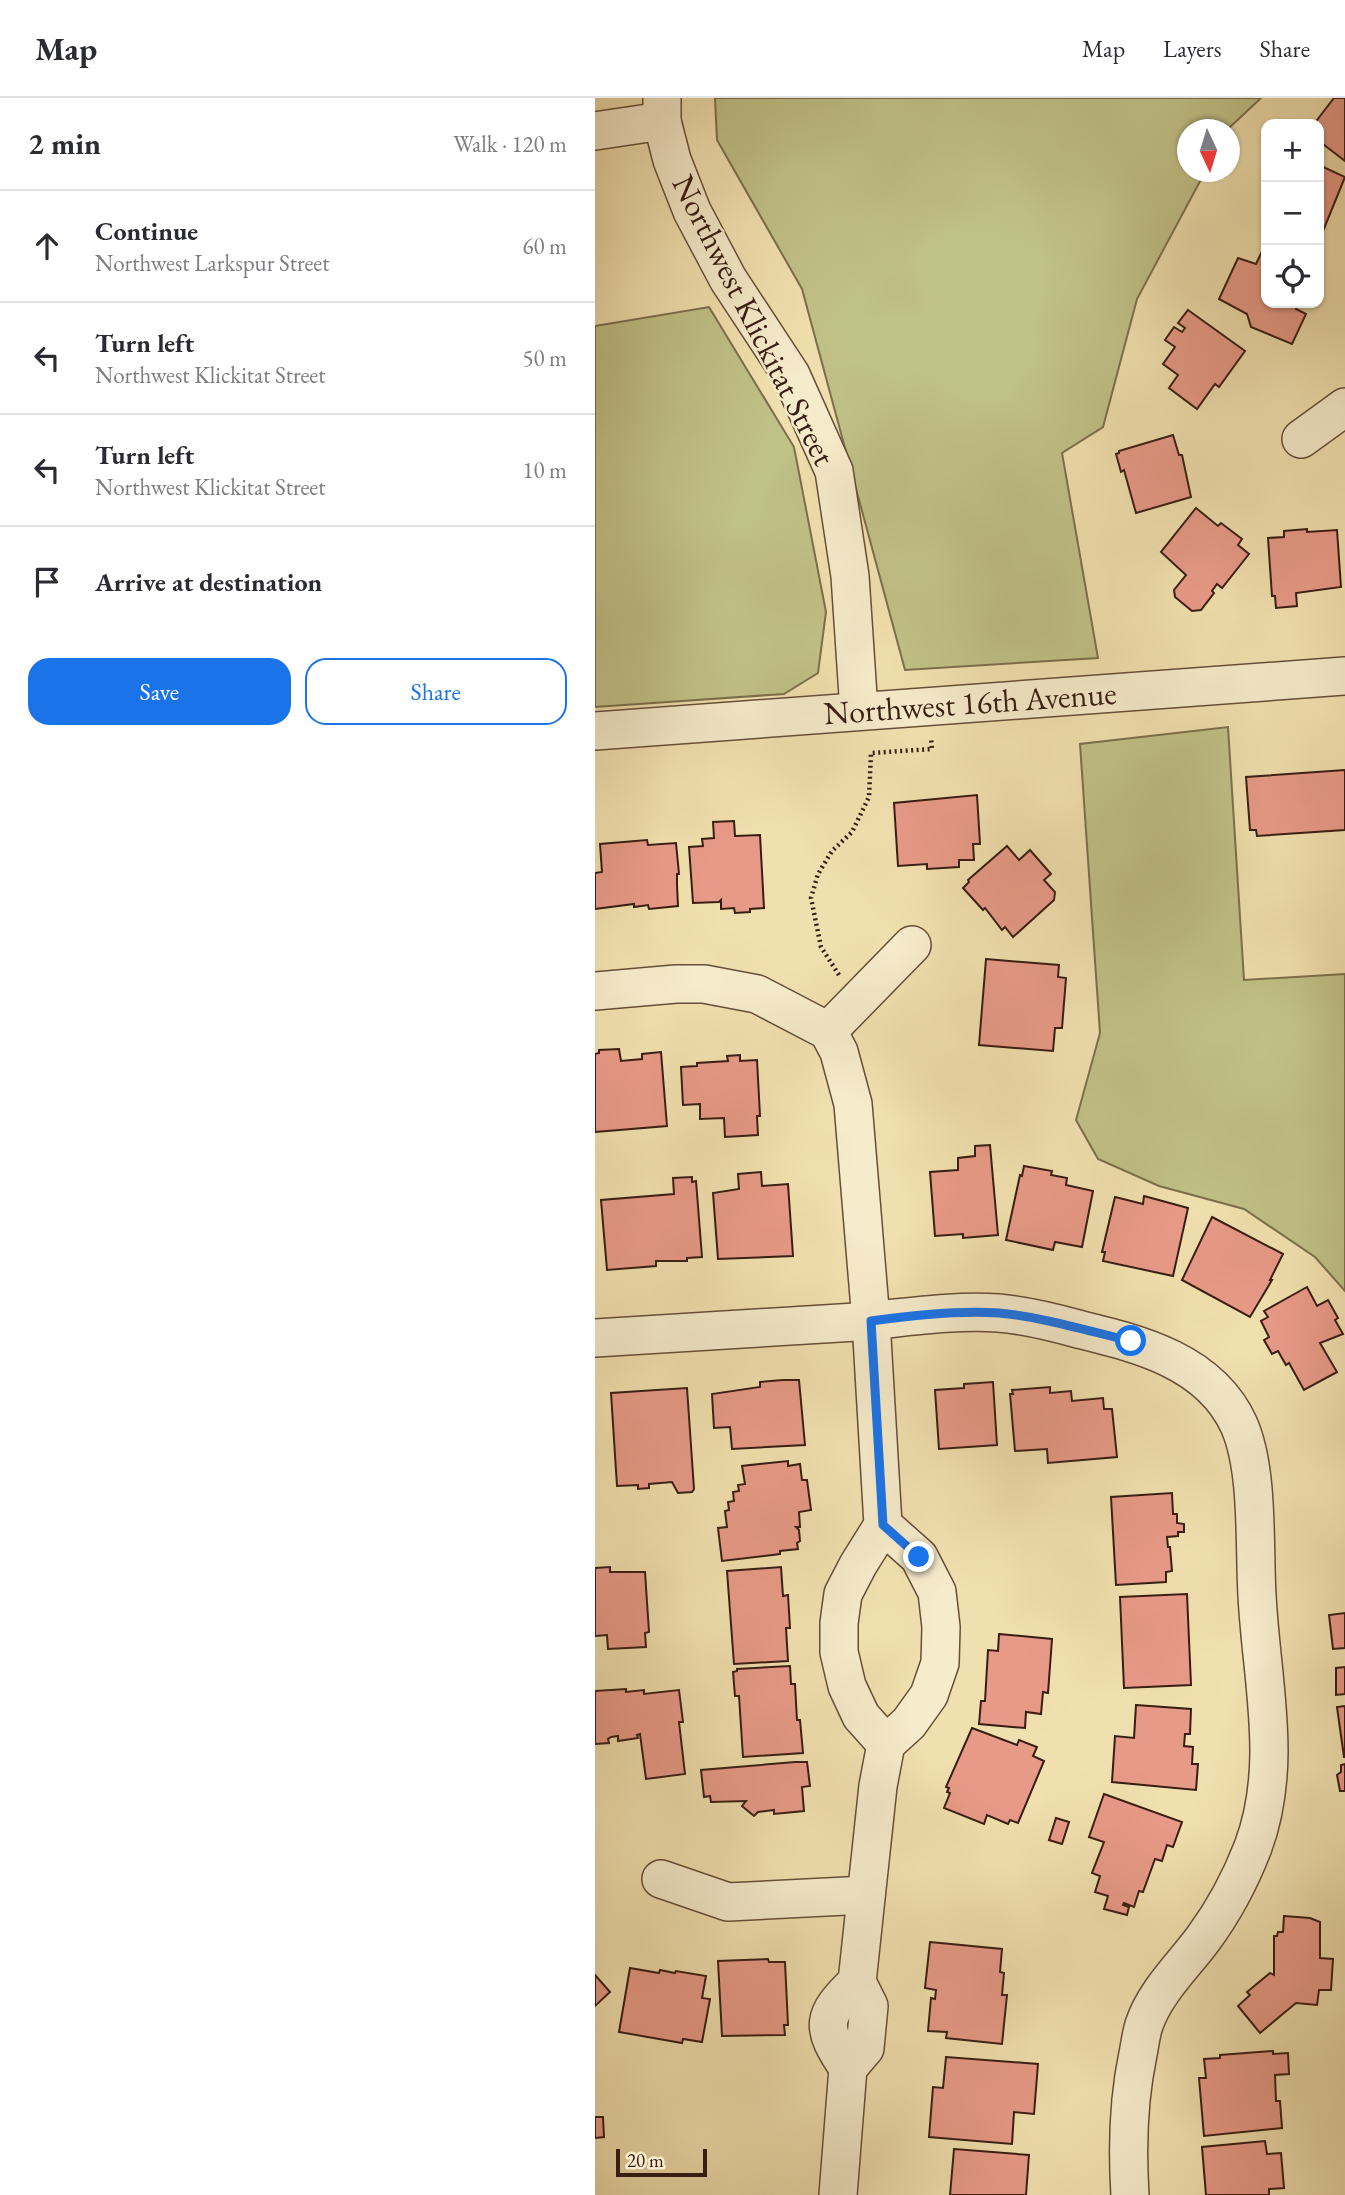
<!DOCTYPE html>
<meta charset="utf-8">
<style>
body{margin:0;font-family:"EB Garamond",serif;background:#f7f7f7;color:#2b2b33}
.controls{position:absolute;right:21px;top:21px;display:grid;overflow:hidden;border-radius:14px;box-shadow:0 2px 5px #0004}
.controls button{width:63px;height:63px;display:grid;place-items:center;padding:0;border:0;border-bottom:2px solid #e1e1e2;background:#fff;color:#2b2b33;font:35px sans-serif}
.compass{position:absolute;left:582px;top:21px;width:63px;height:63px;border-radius:50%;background:#fff;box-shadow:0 2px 5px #0004;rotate:176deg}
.scale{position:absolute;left:21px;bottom:18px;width:91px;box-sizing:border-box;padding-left:7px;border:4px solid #381d12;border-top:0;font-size:19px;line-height:24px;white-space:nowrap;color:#381d12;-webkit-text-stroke:5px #f6ebcb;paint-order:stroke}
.stop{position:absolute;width:21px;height:21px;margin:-16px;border:5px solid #1a73e8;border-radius:50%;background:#fff}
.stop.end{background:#1a73e8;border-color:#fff;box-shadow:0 2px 7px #0008}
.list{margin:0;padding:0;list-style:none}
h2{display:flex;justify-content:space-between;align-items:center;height:91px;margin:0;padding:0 28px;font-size:30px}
h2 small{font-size:23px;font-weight:400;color:#7c7c81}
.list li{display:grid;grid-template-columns:46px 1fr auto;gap:21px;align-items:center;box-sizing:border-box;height:112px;padding:0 28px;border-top:2px solid #e1e1e2}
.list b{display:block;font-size:26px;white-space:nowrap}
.list p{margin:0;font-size:23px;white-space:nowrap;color:#7c7c81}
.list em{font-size:23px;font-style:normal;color:#7c7c81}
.actions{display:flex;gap:14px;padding:21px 28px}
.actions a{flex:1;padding:16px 0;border:2px solid #1a73e8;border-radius:21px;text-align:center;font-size:24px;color:#1a73e8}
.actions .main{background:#1a73e8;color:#fff}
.icon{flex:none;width:38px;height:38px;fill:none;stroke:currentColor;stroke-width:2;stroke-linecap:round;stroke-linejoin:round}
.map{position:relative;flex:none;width:750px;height:2097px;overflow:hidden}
header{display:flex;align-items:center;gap:42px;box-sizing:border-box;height:98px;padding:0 35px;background:#fff;border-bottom:2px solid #e1e1e2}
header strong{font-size:33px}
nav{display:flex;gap:38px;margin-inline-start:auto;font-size:24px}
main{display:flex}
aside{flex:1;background:#fff}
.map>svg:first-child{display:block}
.green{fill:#c0c187;stroke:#7c6f4c;stroke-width:2}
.building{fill:#e89a88;stroke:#381d12;stroke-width:2}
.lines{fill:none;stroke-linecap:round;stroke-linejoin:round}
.minor-casing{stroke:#664e39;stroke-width:40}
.path{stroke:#381d12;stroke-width:4.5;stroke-dasharray:2 3.5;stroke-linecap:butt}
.minor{stroke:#f6ebcb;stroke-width:37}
.route{stroke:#1a73e8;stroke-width:9}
.labels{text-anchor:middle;stroke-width:5;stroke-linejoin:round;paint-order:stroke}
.street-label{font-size:32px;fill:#381d12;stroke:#f6ebcb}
</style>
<header>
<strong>Map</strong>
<nav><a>Map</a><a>Layers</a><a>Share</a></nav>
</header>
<main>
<aside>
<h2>2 min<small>Walk · 120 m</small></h2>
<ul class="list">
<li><svg class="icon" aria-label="ahead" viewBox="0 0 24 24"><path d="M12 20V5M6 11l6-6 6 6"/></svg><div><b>Continue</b><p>Northwest Larkspur Street</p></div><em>60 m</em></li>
<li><svg class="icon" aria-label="left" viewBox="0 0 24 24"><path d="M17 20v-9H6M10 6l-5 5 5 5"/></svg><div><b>Turn left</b><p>Northwest Klickitat Street</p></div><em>50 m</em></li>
<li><svg class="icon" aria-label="left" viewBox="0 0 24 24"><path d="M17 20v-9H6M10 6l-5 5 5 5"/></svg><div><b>Turn left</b><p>Northwest Klickitat Street</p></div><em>10 m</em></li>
<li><svg class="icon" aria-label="arrive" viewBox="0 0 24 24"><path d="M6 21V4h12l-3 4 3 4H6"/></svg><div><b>Arrive at destination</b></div></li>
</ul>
<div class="actions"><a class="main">Save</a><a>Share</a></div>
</aside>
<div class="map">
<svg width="750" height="2097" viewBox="0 0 750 2097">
<rect width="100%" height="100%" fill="#f1e0af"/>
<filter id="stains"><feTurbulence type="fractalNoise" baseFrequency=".00286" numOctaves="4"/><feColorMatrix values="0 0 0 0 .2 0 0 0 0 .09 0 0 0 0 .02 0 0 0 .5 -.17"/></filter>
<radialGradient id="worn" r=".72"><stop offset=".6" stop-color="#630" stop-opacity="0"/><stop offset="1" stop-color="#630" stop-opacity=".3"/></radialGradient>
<g class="green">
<polygon points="120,0 666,0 633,31 592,32 592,74 610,74 542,201 508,329 467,355 503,560 310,572 207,191 122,42"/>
<polygon points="114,209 199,349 231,514 223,575 189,596 0,609 0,228"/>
<polygon points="633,629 649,882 750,876 750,1193 720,1159 649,1111 564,1088 503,1061 481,1022 505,935 485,646"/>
</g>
<g class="building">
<polygon points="739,0 750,0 750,63 724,43 724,26 719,26"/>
<polygon points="724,67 750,79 728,133 724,131"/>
<polygon points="671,145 671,205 704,205 701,211 711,216 697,246 656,229 652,216 624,201 643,160 661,166"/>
<polygon points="593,212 650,253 624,289 620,286 602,311 574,290 583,277 568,266 580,249 570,242 579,229 587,234 590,230 583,225"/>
<polygon points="578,337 584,357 587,357 596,399 541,415 529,372 526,374 521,356 524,355 524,353"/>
<polygon points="601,410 623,428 626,425 647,441 643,447 654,456 627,490 622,486 617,493 619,495 606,512 597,513 580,499 579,492 591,477 566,454"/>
<polygon points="712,431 712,434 742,432 746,489 701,495 702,508 681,510 680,498 677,498 673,440 689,439 689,433"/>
<polygon points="750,672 750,732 662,738 661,732 655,732 651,679"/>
<polygon points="382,697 385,746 378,746 379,762 364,762 364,769 332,771 332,766 303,768 299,705"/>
<polygon points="139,723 140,738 165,737 169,810 155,811 155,814 140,815 139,810 126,811 126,802 124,804 98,805 94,749 108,748 107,741 119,740 118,724"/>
<polygon points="52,742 53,747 81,745 84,776 82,776 82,787 83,808 54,811 53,807 39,809 39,806 0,811 0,775 7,774 5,746"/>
<polygon points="412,748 424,762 435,752 456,776 449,782 460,794 459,802 418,839 410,829 407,832 390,810 388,812 368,790 374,784 373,782"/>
<polygon points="391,861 464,867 463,879 471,880 467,930 460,930 458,953 384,947"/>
<polygon points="24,951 26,963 47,961 47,956 66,954 72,1028 0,1034 0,956 4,955 4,952"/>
<polygon points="145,957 145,963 162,962 165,1018 162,1018 163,1037 130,1039 129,1020 105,1021 105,1006 88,1007 86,969 102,968 102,965 133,963 132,958"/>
<polygon points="395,1047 403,1137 368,1140 368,1136 340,1138 335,1074 363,1072 363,1060 380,1058 380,1048"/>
<polygon points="429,1068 457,1073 456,1077 472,1080 471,1087 498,1093 487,1149 460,1144 458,1152 411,1142 425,1077 427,1078"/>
<polygon points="166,1074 167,1088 193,1086 198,1158 123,1161 118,1095 144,1091 143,1076"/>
<polygon points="97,1079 97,1084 101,1083 107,1159 92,1160 92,1163 61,1163 61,1168 12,1172 6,1102 79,1096 78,1080"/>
<polygon points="549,1098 593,1110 578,1178 508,1163 510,1154 507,1154 520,1099 548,1106"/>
<polygon points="617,1119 688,1156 675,1182 677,1182 655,1219 587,1182"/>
<polygon points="712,1189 722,1208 733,1202 743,1220 740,1222 748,1236 725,1245 742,1274 709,1292 694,1265 691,1267 683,1253 677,1256 669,1242 674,1239 666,1223 673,1219 669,1213"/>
<polygon points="188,1282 204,1282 210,1347 137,1351 135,1329 119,1330 117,1296 165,1289 165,1284"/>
<polygon points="398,1284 402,1347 344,1351 340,1292 369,1290 369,1286"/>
<polygon points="455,1289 455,1295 476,1293 477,1303 508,1300 509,1311 517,1311 522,1359 453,1365 452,1351 420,1353 415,1296 418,1296 417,1292"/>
<polygon points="92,1290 99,1391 97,1394 83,1395 77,1384 54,1386 54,1390 43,1391 43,1387 22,1388 16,1295"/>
<polygon points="193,1363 193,1368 205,1366 207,1382 212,1382 216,1412 204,1414 205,1429 201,1429 204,1432 205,1443 202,1445 203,1451 185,1453 185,1456 127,1463 123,1430 132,1429 130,1413 134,1412 133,1404 139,1403 138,1394 144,1393 143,1387 150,1386 147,1368"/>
<polygon points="577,1395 578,1416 582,1416 582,1425 589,1426 589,1434 583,1434 583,1438 572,1439 573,1449 575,1449 577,1473 571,1474 571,1484 521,1487 516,1399"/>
<polygon points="15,1469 15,1474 50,1474 54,1534 50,1535 51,1549 13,1551 12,1537 0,1538 0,1470"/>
<polygon points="186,1469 188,1498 193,1497 195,1530 191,1530 193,1563 139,1566 132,1473"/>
<polygon points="592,1496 596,1587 529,1590 525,1499"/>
<polygon points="750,1515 750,1550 738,1551 734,1517"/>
<polygon points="404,1536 457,1541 453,1595 448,1594 446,1616 431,1614 430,1630 384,1626 386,1603 390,1603 393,1552 403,1553"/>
<polygon points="195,1568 196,1586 200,1586 202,1622 205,1622 208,1655 148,1659 144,1598 140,1598 138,1574 142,1573 142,1571"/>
<polygon points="750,1569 750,1596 741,1597 741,1570"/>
<polygon points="31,1591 31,1594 49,1592 49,1596 84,1592 88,1624 84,1624 90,1676 51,1681 45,1636 42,1637 43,1640 23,1643 23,1638 16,1639 13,1641 14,1645 0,1646 0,1593"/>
<polygon points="541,1607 596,1611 595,1636 590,1636 589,1648 598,1649 597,1666 603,1666 601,1692 517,1684 520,1638 539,1640"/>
<polygon points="750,1608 750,1659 749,1659 742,1609"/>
<polygon points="377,1630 422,1647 424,1642 442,1649 438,1658 449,1663 423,1725 415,1722 413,1726 392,1717 389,1726 349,1710 355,1695 352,1694 354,1690 351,1689"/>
<polygon points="200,1664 212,1664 215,1688 207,1689 209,1713 179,1716 179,1712 163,1714 159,1718 147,1708 151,1703 116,1704 115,1698 109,1699 106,1672"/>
<polygon points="750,1666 750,1693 745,1693 742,1677 746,1674 746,1667"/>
<polygon points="509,1696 587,1724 578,1749 572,1747 567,1763 560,1761 548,1794 544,1793 539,1809 529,1805 528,1807 534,1809 532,1817 509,1811 513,1798 500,1794 505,1778 497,1775 509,1744 494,1739"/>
<polygon points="461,1720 474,1724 467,1746 454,1742"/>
<polygon points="689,1818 715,1820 725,1824 725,1860 738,1861 736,1892 724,1892 722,1907 701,1905 665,1935 643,1908 655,1897 652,1894 675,1875 679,1877 679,1838 682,1838 683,1834 688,1834"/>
<polygon points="335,1844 407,1851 405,1874 409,1875 407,1897 412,1897 407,1946 351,1940 352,1934 333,1933 336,1900 340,1901 341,1892 330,1890"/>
<polygon points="173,1861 174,1864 190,1864 193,1927 189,1927 190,1937 127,1938 123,1863"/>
<polygon points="35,1870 64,1875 65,1872 80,1875 81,1873 111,1878 107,1900 115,1901 107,1944 88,1941 87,1945 24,1934"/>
<polygon points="0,1877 15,1894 0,1908"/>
<polygon points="678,1953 678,1956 693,1955 694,1976 680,1977 681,2003 685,2003 687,2030 609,2038 604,1980 611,1980 609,1961 625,1960 625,1957"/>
<polygon points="351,1959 443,1966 439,2016 419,2014 417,2046 334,2039 338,1989 348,1990"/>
<polygon points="0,2019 8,2019 9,2039 0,2040"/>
<polygon points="670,2043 672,2056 686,2055 689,2090 674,2091 674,2097 611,2097 607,2049"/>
<polygon points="359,2051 434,2057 431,2097 355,2097"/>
</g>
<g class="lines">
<g class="minor-casing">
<g id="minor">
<polyline points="67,0 67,23 77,62 97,113 133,181 196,277 239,373 255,478 264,613"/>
<polyline points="0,33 67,23"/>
<polyline points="706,341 750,309"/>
<polyline points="0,633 750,578"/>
<polyline points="0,893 81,886 109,886 162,896 233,933 244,954 258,1006 276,1223 288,1427 263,1467 248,1496 244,1525 244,1554 252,1588 266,1618 291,1646"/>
<polyline points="233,933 317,847"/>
<path d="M0,1240C87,1235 174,1230 261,1224C308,1220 355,1212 403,1215C429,1217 458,1224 483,1231C544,1246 615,1263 644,1327C664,1372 659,1448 662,1497C666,1581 689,1666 658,1749C646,1780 628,1814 608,1841C588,1868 560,1894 549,1927C546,1936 545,1946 543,1956C533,2003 532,2049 535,2097"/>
<polyline points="66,1781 133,1804 271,1797"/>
<path d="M253,1970C225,1929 226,1918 262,1884"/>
<polyline points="243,2097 253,1970 270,1950 274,1908 262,1884 283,1688 291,1646 314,1625 334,1597 345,1565 346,1529 342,1494 324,1459 288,1427"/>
</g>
</g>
<polyline class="path" points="244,877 226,849 216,800 223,776 237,753 257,734 274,699 276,655 337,651 336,640"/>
<use href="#minor" class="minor"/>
</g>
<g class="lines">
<path class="route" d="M324,1459L288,1427L276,1223C318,1217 362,1212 404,1215C448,1219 493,1233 536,1243"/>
</g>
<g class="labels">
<g class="street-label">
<text transform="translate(159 222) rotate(63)" y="11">Northwest Klickitat Street</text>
<text transform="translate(375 605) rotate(-4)" y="11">Northwest 16th Avenue</text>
</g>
</g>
<rect width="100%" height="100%" filter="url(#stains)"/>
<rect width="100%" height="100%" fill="url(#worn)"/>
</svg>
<div class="controls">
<button>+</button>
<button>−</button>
<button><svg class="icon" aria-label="locate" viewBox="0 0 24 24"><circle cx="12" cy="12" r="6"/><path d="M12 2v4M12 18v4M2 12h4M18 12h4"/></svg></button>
</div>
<svg class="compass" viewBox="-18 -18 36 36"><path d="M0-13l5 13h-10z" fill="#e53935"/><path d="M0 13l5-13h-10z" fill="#7c7c81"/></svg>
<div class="scale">20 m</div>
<div class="stop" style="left:536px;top:1243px"></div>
<div class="stop end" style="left:324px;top:1459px"></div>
</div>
</main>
